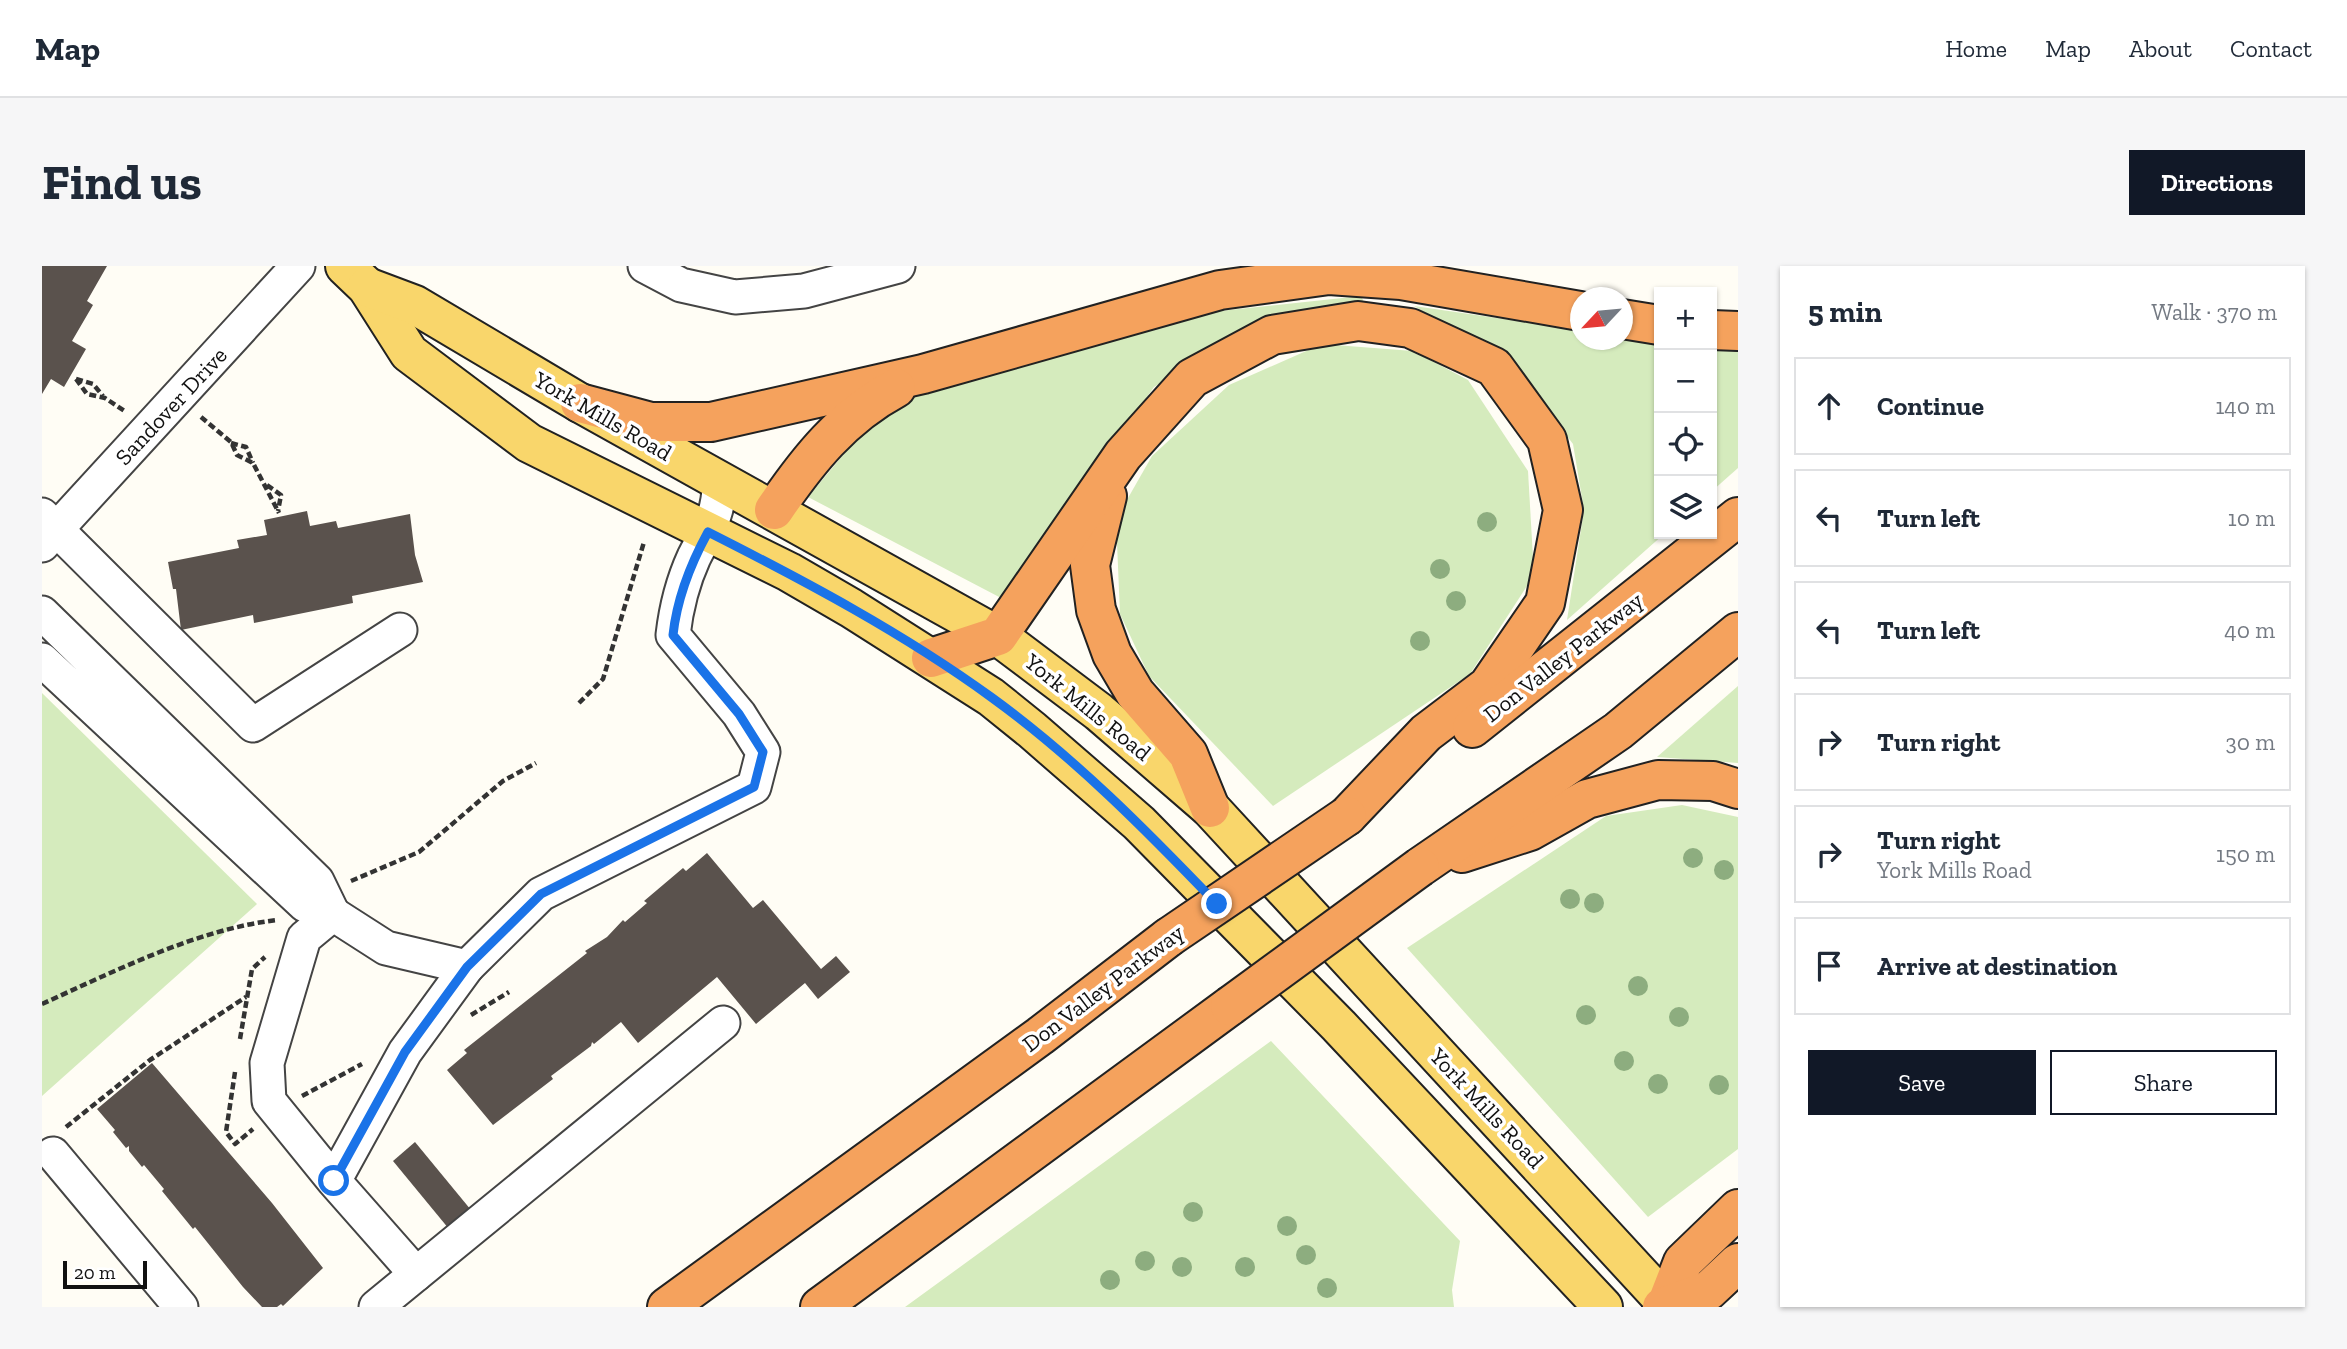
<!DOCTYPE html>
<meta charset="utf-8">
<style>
body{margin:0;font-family:"Zilla Slab",serif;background:#f6f6f7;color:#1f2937}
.controls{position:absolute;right:21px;top:21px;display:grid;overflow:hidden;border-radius:0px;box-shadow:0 2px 5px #0004}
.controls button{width:63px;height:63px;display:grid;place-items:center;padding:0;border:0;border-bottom:2px solid #e0e1e3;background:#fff;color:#1f2937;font:35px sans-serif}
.compass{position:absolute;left:1528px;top:21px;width:63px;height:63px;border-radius:50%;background:#fff;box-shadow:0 2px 5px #0004;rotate:244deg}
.scale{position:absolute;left:21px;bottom:18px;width:84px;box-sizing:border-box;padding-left:7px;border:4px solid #111;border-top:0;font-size:19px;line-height:24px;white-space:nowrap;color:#111;-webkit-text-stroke:5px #fff;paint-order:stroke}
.stop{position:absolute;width:21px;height:21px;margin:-16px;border:5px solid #1a73e8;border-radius:50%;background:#fff}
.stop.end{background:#1a73e8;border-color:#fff;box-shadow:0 2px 7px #0008}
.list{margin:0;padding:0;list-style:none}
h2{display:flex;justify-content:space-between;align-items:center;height:91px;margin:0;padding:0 28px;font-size:30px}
h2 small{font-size:23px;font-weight:400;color:#747a83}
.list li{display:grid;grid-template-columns:46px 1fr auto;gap:21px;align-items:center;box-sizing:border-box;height:98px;margin:0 14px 14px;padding:0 14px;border:2px solid #e0e1e3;border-radius:0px}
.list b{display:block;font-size:26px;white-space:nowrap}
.list p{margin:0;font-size:23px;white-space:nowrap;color:#747a83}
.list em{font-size:23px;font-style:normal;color:#747a83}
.actions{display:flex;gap:14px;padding:21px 28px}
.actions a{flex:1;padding:16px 0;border:2px solid #111827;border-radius:0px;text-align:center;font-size:24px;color:#111827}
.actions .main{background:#111827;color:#fff}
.icon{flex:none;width:38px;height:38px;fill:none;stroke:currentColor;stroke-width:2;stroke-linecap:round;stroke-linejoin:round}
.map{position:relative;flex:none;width:1696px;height:1041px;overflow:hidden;border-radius:0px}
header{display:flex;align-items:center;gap:42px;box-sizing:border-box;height:98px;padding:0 35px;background:#fff;border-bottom:2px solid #e0e1e3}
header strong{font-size:33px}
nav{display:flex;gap:38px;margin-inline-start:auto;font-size:24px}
.intro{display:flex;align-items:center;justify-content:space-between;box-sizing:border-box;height:168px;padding:0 42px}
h1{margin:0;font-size:49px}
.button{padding:18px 32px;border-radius:0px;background:#111827;color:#fff;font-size:24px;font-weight:700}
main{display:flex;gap:42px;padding:0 42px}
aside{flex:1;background:#fff;border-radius:0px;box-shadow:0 2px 5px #0004}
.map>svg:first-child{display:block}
.green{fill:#d5ebbd}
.building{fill:#5a524d}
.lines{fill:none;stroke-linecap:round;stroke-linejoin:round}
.minor-casing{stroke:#444;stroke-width:37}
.major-casing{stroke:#222;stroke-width:42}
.highway-casing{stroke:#222;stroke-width:42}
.path{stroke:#333;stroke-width:4.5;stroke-dasharray:7 3.5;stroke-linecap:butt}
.minor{stroke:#fff;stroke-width:33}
.major{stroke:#f9d66b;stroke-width:38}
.highway{stroke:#f5a25d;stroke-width:38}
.highway-bridge-casing{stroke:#222;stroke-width:42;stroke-linecap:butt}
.highway-bridge{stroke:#f5a25d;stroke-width:38}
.tree{fill:#8dad7f}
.route{stroke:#1a73e8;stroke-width:9}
.labels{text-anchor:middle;stroke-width:7;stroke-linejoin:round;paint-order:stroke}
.street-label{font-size:23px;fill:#111;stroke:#fff}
</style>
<header>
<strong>Map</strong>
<nav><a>Home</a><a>Map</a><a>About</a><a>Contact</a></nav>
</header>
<div class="intro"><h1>Find us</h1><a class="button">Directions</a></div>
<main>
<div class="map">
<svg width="1696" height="1041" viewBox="0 0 1696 1041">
<rect width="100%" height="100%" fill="#fffdf5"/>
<g class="green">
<polygon points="1319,30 1323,38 1191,72 1112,121 961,333 766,231 822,164 878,125 1168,46"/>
<polygon points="1372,40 1538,64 1538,74 1580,74 1581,71 1617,76 1617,268 1622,268 1525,354 1542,244 1531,178 1468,95"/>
<polygon points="1280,78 1371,85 1426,114 1486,205 1492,309 1428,408 1231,540 1107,410 1078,348 1074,253 1110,190 1187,119"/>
<polygon points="1670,80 1696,80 1696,202 1670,225"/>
<polygon points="1696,420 1696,497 1615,491"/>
<polygon points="0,427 215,638 0,830"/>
<polygon points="1640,539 1696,551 1696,883 1606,951 1365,682 1564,550"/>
<polygon points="1229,775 1418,975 1410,1024 1412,1041 863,1041"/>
</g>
<g class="building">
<polygon points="0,0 65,0 45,35 51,39 30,75 44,83 22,121 9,113 0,128"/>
<polygon points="265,245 268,260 294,255 296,262 368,248 373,289 381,316 310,330 311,337 212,357 211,349 139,364 134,323 131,323 126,296 197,282 195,274 225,269 222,254"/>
<polygon points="665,587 711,642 721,634 779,703 794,690 808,706 776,733 763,717 714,758 675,711 596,777 579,756 552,778 550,776 549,780 509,810 511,813 451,859 405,804 425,787 422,784 545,687 543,685 565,671 581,654 583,656 605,637 602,635 641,602 644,605"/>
<polygon points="110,797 230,937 281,1002 241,1040 239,1038 235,1041 220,1041 201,1021 153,961 151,963 120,925 122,923 102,899 100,901 87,885 87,880 84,882 71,866 73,864 55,843"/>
<polygon points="373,876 429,944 407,963 351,895"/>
</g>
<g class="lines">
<g class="minor-casing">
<g id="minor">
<polyline points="603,0 639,19 693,31 762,25 856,0"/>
<polyline points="0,249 211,459 358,364"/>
<polyline points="0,279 256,0"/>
<polyline points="0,347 275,615 291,648 263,639 0,394"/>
<path d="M425,701L499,628L712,521L721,486L697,448L631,369C634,343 641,315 652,291C666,263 678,247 677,215"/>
<polyline points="11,888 139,1041"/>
<polyline points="292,915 363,786 425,701 344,682 291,648 262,672 225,797 227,835 292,915 374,1008"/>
<polyline points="334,1041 681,757"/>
</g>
</g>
<g class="major-casing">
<g id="major">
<polyline points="303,0 325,21 367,87 487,177 747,306 809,342 949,431 990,464 1097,557 1297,760 1561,1041"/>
<polyline points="325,21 373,39 538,137 956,370 1057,446 1168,542 1628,1041"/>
</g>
</g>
<g class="highway-casing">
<g id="highway">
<polyline points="1580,53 1617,59"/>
<polyline points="1670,64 1696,65"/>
<polyline points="538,137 609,156 669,156 881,108 1178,24 1287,9 1359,14 1538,45"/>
<polyline points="1065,230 1048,299 1054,344 1070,388 1093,427 1146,488 1168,542"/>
<path d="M732,244C766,194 800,151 854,122"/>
<polyline points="889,392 956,370 1081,189 1150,112 1230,69 1316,55 1368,62 1452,101 1505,174 1521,244 1503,337 1446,420 1384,467 1305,550"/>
<polyline points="1430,462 1696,251"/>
<polyline points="1420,587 1488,565 1545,533 1616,514 1671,515 1696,523"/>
<polyline points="1378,601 1576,465 1696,366"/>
<polyline points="1625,1037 1641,996 1696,943"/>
<polyline points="625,1041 998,770 1127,671"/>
<polyline points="778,1041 1188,740"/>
<polyline points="1620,1041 1666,1025 1696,997"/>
</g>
</g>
<g class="path">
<polyline points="34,113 45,128 63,132 84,146"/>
<polyline points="34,113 51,118 61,130"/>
<polyline points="159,151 189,176 195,189 211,197 237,247"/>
<polyline points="189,177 204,181 211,197"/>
<polyline points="225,219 239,229 236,245"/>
<polyline points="537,437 561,413 602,276"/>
<polyline points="309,615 377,586 461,515 494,497"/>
<path d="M0,738C73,705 156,663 235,654"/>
<polyline points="429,749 467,726"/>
<polyline points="198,773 210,703 223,691"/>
<polyline points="193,806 184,866 193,878 211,863"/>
<polyline points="260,830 320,798"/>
<polyline points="24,861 108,794 204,731"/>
</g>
<use href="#minor" class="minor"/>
<use href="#major" class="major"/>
<use href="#highway" class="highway"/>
<g class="highway-bridge-casing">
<g id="highway-bridge">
<polyline points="1127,671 1305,550"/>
<polyline points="1188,740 1378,601"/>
</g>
</g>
<use href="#highway-bridge" class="highway-bridge"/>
</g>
<g class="tree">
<circle cx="1445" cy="256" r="10"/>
<circle cx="1398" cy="303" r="10"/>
<circle cx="1414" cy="335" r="10"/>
<circle cx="1378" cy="375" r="10"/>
<circle cx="1651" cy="592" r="10"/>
<circle cx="1682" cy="604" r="10"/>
<circle cx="1528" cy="633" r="10"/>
<circle cx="1552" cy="637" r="10"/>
<circle cx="1596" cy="720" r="10"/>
<circle cx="1544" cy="749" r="10"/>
<circle cx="1637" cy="751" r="10"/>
<circle cx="1582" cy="795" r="10"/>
<circle cx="1616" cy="818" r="10"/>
<circle cx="1677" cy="819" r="10"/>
<circle cx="1151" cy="946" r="10"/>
<circle cx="1245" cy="960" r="10"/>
<circle cx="1264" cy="989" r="10"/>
<circle cx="1103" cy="995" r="10"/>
<circle cx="1140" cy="1001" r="10"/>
<circle cx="1203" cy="1001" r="10"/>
<circle cx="1068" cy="1014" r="10"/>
<circle cx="1285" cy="1022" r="10"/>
</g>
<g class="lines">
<path class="route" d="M292,915L363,786L425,701L499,628L712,521L721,486L697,448L631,369C635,332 648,299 666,266C763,315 861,367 949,431C1032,491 1105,565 1175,638"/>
</g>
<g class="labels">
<g class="street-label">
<text transform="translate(129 140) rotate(-47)" y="8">Sandover Drive</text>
<text transform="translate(561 150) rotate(30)" y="8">York Mills Road</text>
<text transform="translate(1521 391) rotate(-38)" y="8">Don Valley Parkway</text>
<text transform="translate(1046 441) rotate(39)" y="8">York Mills Road</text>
<text transform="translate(1061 722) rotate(-37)" y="8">Don Valley Parkway</text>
<text transform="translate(1445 842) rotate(47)" y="8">York Mills Road</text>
</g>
</g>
</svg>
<div class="controls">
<button>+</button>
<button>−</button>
<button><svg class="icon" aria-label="locate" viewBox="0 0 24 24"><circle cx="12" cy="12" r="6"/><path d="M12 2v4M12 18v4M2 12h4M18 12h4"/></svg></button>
<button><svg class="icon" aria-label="layers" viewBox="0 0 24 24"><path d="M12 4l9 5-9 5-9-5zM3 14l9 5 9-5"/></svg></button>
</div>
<svg class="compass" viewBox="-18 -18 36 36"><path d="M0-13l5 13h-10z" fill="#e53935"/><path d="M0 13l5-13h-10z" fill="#747a83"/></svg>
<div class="scale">20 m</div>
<div class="stop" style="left:292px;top:915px"></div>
<div class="stop end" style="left:1175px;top:638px"></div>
</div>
<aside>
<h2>5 min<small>Walk · 370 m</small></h2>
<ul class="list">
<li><svg class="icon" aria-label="ahead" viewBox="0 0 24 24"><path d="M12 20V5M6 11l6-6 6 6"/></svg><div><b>Continue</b></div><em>140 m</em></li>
<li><svg class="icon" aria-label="left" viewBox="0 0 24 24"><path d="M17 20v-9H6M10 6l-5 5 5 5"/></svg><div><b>Turn left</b></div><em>10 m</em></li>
<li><svg class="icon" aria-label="left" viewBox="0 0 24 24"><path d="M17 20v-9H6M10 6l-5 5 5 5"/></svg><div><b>Turn left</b></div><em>40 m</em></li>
<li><svg class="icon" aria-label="right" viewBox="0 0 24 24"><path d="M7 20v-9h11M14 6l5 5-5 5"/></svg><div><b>Turn right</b></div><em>30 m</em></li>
<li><svg class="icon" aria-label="right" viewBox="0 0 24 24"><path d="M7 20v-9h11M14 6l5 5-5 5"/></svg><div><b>Turn right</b><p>York Mills Road</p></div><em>150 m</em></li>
<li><svg class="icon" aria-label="arrive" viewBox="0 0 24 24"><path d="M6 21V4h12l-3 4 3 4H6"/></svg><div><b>Arrive at destination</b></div></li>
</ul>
<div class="actions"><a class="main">Save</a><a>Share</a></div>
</aside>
</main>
